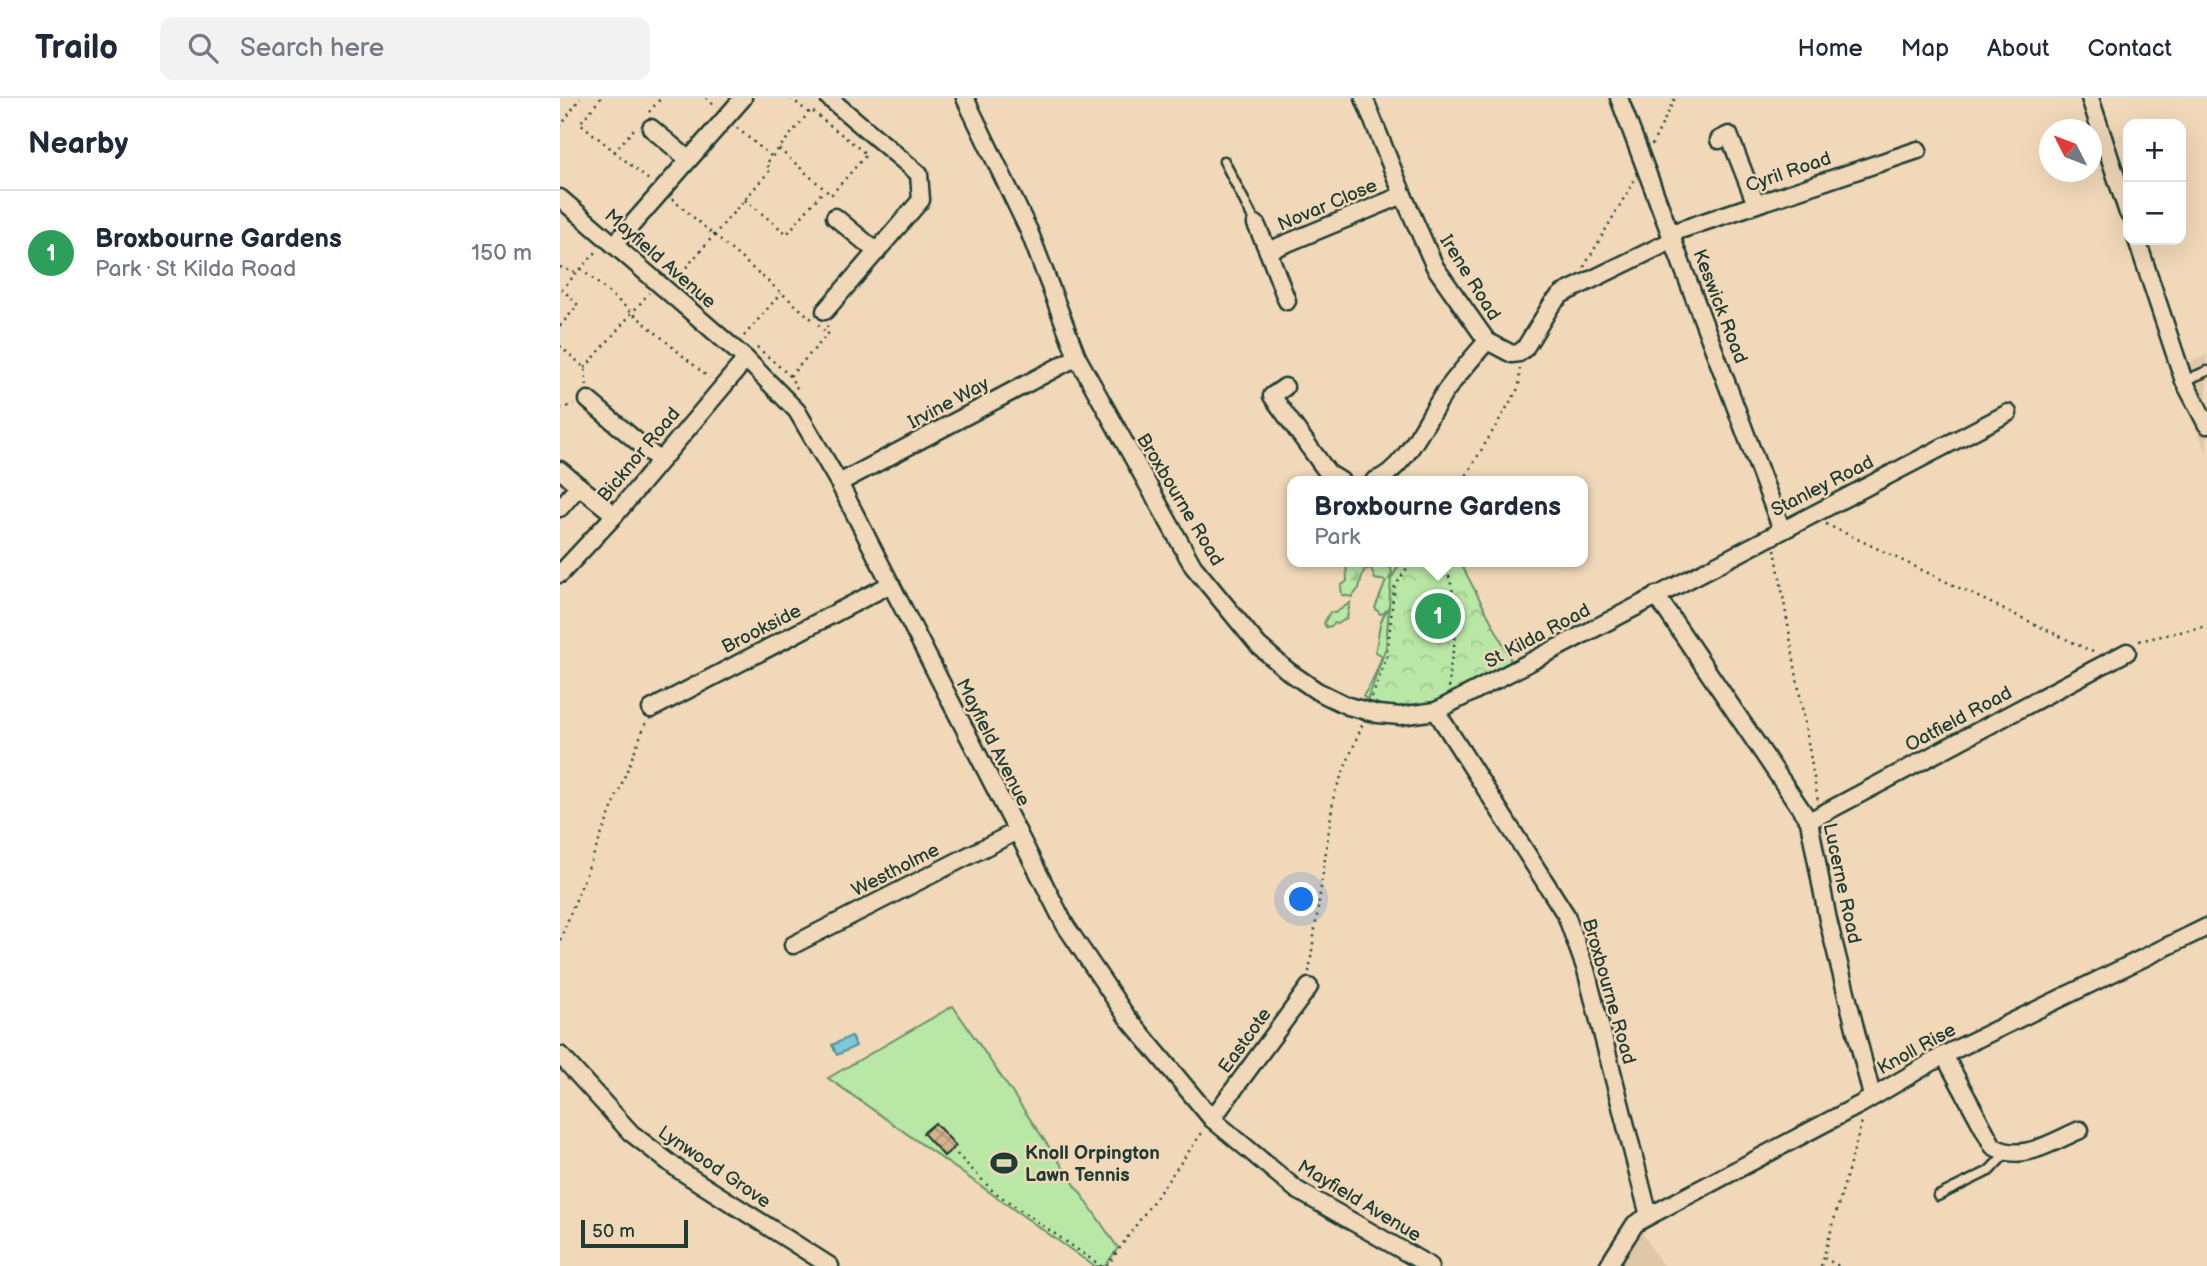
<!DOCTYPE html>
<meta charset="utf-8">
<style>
body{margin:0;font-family:"Balsamiq Sans",sans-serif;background:#f2f2f3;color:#1f2937}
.controls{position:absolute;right:21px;top:21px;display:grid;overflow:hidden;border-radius:14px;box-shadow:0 7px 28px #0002}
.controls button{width:63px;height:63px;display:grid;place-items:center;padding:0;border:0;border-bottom:2px solid #e0e1e3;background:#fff;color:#1f2937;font:35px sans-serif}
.compass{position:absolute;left:1479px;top:21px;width:63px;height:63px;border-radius:50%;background:#fff;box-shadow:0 7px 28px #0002;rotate:312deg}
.scale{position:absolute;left:21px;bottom:18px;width:107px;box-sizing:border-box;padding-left:7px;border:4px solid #1f3d34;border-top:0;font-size:19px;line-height:24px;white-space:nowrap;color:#1f3d34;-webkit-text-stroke:5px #f0d8b8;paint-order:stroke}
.you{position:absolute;left:742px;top:802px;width:24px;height:24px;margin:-18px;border:5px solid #fff;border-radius:50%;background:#1a73e8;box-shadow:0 0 0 10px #1a73e833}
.badge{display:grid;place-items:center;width:46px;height:46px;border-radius:50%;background:#2563eb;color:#fff;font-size:23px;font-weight:700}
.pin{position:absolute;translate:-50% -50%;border:4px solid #fff;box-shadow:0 2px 7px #0006}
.popup{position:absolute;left:727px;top:378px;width:301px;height:91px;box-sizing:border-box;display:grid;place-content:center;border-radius:14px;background:#fff;filter:drop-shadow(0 2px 5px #0005);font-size:23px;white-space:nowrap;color:#747a83}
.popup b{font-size:26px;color:#1f2937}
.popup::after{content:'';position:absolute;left:50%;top:100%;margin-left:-14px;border:14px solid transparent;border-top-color:#fff}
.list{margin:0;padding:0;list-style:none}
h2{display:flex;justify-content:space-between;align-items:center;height:91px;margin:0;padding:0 28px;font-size:30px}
h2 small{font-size:23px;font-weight:400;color:#747a83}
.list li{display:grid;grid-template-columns:46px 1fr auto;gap:21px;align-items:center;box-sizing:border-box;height:126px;padding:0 28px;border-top:2px solid #e0e1e3}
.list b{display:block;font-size:26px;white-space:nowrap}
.list p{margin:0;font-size:23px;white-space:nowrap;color:#747a83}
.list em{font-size:23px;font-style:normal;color:#747a83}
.icon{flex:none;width:38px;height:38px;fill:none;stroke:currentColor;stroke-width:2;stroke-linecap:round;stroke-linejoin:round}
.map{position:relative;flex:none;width:1647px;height:1168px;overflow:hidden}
header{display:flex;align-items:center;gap:42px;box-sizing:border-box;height:98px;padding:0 35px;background:#fff;border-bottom:2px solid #e0e1e3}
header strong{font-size:33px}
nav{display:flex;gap:38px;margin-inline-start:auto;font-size:24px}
.search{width:490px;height:63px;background:#f2f2f3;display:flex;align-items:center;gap:18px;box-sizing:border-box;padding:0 24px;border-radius:14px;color:#747a83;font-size:26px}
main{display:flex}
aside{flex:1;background:#fff}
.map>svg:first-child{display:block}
.built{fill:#e0c7a6}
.green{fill:#b9e7a5;stroke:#6c926c;stroke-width:2}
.forest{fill:url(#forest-firs);stroke:#6c926c;stroke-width:2}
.park{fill:url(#park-crowns);stroke:#6c926c;stroke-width:2}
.water{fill:#7dc9dc;stroke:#579199;stroke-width:2}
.building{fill:url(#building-cross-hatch);stroke:#1f3d34;stroke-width:2}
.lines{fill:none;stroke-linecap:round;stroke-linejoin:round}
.lane-casing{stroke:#1f3d34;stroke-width:13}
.street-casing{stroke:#1f3d34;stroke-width:21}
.path{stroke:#1f3d34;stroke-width:2.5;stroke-dasharray:2 5;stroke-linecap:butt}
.lane{stroke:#f0d8b8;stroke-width:8}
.street{stroke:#f0d8b8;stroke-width:16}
.labels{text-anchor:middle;stroke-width:5;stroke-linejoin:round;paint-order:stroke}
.street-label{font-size:19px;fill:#1f3d34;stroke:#f0d8b8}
.poi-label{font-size:19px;font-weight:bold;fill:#1f3d34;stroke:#f0d8b8;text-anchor:start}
</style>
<header>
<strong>Trailo</strong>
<div class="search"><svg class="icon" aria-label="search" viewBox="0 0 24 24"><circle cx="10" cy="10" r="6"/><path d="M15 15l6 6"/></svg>Search here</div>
<nav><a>Home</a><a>Map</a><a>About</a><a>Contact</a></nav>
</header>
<main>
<aside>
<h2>Nearby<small></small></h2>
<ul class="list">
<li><span class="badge" style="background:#2e9e5b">1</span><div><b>Broxbourne Gardens</b><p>Park · St Kilda Road</p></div><em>150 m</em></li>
</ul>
</aside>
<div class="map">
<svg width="1647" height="1168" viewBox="0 0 1647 1168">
<defs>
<pattern id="forest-firs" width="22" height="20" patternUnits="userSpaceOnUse" patternTransform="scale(1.75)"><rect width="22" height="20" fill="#b9e7a5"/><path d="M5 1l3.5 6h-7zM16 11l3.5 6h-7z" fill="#9fc78f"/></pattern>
<pattern id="park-crowns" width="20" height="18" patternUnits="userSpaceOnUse" patternTransform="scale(1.75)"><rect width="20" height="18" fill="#b9e7a5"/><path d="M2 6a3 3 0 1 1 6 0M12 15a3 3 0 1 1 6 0" fill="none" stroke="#9fc78f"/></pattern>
<pattern id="building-cross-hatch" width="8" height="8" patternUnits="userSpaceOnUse" patternTransform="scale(1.75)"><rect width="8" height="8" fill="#d7b38c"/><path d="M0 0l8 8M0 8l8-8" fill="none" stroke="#ae9373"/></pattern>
</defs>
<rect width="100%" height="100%" fill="#f0d8b8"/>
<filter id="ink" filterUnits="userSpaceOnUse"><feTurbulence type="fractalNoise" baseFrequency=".0143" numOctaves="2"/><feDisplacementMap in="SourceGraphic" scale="14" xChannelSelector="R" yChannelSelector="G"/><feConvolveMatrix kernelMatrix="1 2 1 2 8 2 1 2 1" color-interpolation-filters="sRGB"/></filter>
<g filter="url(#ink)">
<g class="built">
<polygon points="1647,257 1647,355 1609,273"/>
<polygon points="1082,1135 1103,1168 1059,1168"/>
</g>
<g class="green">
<path d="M828,511H830L826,554L815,585L807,601L803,598C812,586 817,573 822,558L815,553C820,537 817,524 828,511Z"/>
<polygon points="393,908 558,1150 545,1168 534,1168 268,980"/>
</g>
<g class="forest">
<polygon points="786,464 819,464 831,470 832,475 829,481 834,484 831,506 824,515 820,516 815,510 826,483 815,481 811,470 804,472 799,490 792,499 782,497 781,488 787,483"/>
<polygon points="790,505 787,520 778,526 775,525 771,528 766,529 764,525 770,514 775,515"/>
</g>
<path class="park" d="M841,464H900L950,559V567C925,580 872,611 844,611C832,611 818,609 806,607L826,549L831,481Z"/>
<polygon class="water" points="291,938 296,948 277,957 272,947"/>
<polygon class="building" points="375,1025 396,1048 384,1058 363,1035"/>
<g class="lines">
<g class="lane-casing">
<g id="lane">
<polyline points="664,63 696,126"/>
<polyline points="1624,283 1647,273"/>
<polyline points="1378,1098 1429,1073 1445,1056"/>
</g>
</g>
<g class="street-casing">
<g id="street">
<polyline points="405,0 469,133 517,259 633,468 698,547 728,573 757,593 788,608 818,616 840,618 876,613 1006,817 1026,872 1089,1118"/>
<polyline points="804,0 843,97 875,169 927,243 952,256 959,255 965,250 992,206 1002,196 1113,142"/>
<polyline points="1059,0 1222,432"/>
<polyline points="1530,0 1568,115"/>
<polyline points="91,30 128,61"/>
<polyline points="1159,42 1169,37 1196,106"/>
<polyline points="0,100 186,261 237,313 279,385 505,827 567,919 652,1021 737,1092 870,1168"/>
<polyline points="275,119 317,154"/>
<polyline points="696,126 708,153 843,97"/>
<polyline points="1111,135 1358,52"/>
<polyline points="1577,142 1624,283 1647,327"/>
<polyline points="54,147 183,0"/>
<polyline points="708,153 727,203"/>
<polyline points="265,213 361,102 359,76 269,0"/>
<polyline points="725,289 712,298 768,375 781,383"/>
<polyline points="28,302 99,362"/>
<polyline points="0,372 19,388"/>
<path d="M814,383C848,371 867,317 888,290C900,274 914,258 927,243"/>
<polyline points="279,385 517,259"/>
<polyline points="0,410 19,388 55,417"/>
<polyline points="0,476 55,417 186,261"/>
<polyline points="1096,497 1249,723 1268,822 1312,998"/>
<polyline points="91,611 331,486"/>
<polyline points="876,613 1448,315"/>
<polyline points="1249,723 1567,554"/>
<polyline points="233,847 457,733"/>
<polyline points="0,957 71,1035 119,1072 270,1168"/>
<path d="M1384,957L1433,1048C1461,1066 1493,1043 1520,1032"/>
<polyline points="652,1021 749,889"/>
<polyline points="1048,1168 1075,1126 1089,1118 1301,1006 1384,957 1647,829"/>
</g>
</g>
<g class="path">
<polyline points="41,0 20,25 90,83"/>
<polyline points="146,0 157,9"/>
<polyline points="231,0 249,15"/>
<polyline points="89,14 101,0"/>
<polyline points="0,29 20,0"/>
<polyline points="177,30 212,59"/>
<polyline points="1092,47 1115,0"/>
<polyline points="219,51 271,97 306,57"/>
<polyline points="54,54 75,30"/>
<polyline points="112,101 253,222"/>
<polyline points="185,102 227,136 264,92"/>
<polyline points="0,169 16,175"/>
<polyline points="1024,169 1075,81"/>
<polyline points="21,171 149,280"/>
<polyline points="117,180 211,71 206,66 251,12 306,56"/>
<polyline points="258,227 268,236"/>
<polyline points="0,228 18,207 2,191 38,152"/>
<polyline points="184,238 221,195"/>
<polyline points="0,248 25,270 27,289"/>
<polyline points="197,249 230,278 238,292"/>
<polyline points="25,270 89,195"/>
<polyline points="230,278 268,236 267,226"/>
<polyline points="0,310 14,307"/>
<polyline points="903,383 959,289 960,268"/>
<polyline points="1266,426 1535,555"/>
<polyline points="1215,451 1258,703"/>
<polyline points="886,464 899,521 890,569 889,590"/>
<polyline points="1579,543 1647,528"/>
<polyline points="812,599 827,558 834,490 851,464"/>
<polyline points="0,842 86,624"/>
<polyline points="749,874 774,696 803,625"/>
<polyline points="392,1051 433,1093 541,1168"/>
<polyline points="1264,1160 1279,1168"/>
<polyline points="547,1168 644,1032"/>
<polyline points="1261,1168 1303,1020"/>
</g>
<use href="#lane" class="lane"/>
<use href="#street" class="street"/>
</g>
</g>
<defs>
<g id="stadium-bare" transform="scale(2.1)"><path d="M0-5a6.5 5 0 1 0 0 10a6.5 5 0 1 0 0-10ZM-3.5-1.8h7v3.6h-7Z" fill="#1f3d34" stroke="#f0d8b8" stroke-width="2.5" paint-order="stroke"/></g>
</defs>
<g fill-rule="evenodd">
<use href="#stadium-bare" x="444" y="1065"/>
</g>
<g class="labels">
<g class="street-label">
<text transform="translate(1228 73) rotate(-19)" y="7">Cyril Road</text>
<text transform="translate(767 106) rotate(-23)" y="7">Novar Close</text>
<text transform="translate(101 160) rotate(41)" y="7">Mayfield Avenue</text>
<text transform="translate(911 179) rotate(58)" y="7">Irene Road</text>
<text transform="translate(1161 208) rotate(69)" y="7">Keswick Road</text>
<text transform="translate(388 304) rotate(-28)" y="7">Irvine Way</text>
<text transform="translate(78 356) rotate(-50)" y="7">Bicknor Road</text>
<text transform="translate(1262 387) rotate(-27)" y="7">Stanley Road</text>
<text transform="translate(621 401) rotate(59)" y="7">Broxbourne Road</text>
<text transform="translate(201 530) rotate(-27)" y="7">Brookside</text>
<text transform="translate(977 537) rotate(-28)" y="7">St Kilda Road</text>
<text transform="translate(1398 620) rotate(-28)" y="7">Oatfield Road</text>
<text transform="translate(434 644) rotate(63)" y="7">Mayfield Avenue</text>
<text transform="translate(335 771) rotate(-27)" y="7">Westholme</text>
<text transform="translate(1283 785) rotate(78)" y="7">Lucerne Road</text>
<text transform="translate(1050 893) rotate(74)" y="7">Broxbourne Road</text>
<text transform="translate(684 942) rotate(-54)" y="7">Eastcote</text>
<text transform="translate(1356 950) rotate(-29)" y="7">Knoll Rise</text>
<text transform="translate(155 1068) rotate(34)" y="7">Lynwood Grove</text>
<text transform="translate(800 1102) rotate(31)" y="7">Mayfield Avenue</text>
</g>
<g class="poi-label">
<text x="465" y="1061">Knoll Orpington<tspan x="465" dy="22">Lawn Tennis</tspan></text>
</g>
</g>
</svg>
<div class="controls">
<button>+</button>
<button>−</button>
</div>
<svg class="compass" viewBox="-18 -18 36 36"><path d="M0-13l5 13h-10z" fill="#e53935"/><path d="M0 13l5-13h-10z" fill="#747a83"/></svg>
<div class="scale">50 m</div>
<div class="you"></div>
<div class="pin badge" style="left:878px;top:518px;background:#2e9e5b">1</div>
<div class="popup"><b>Broxbourne Gardens</b>Park</div>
</div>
</main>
